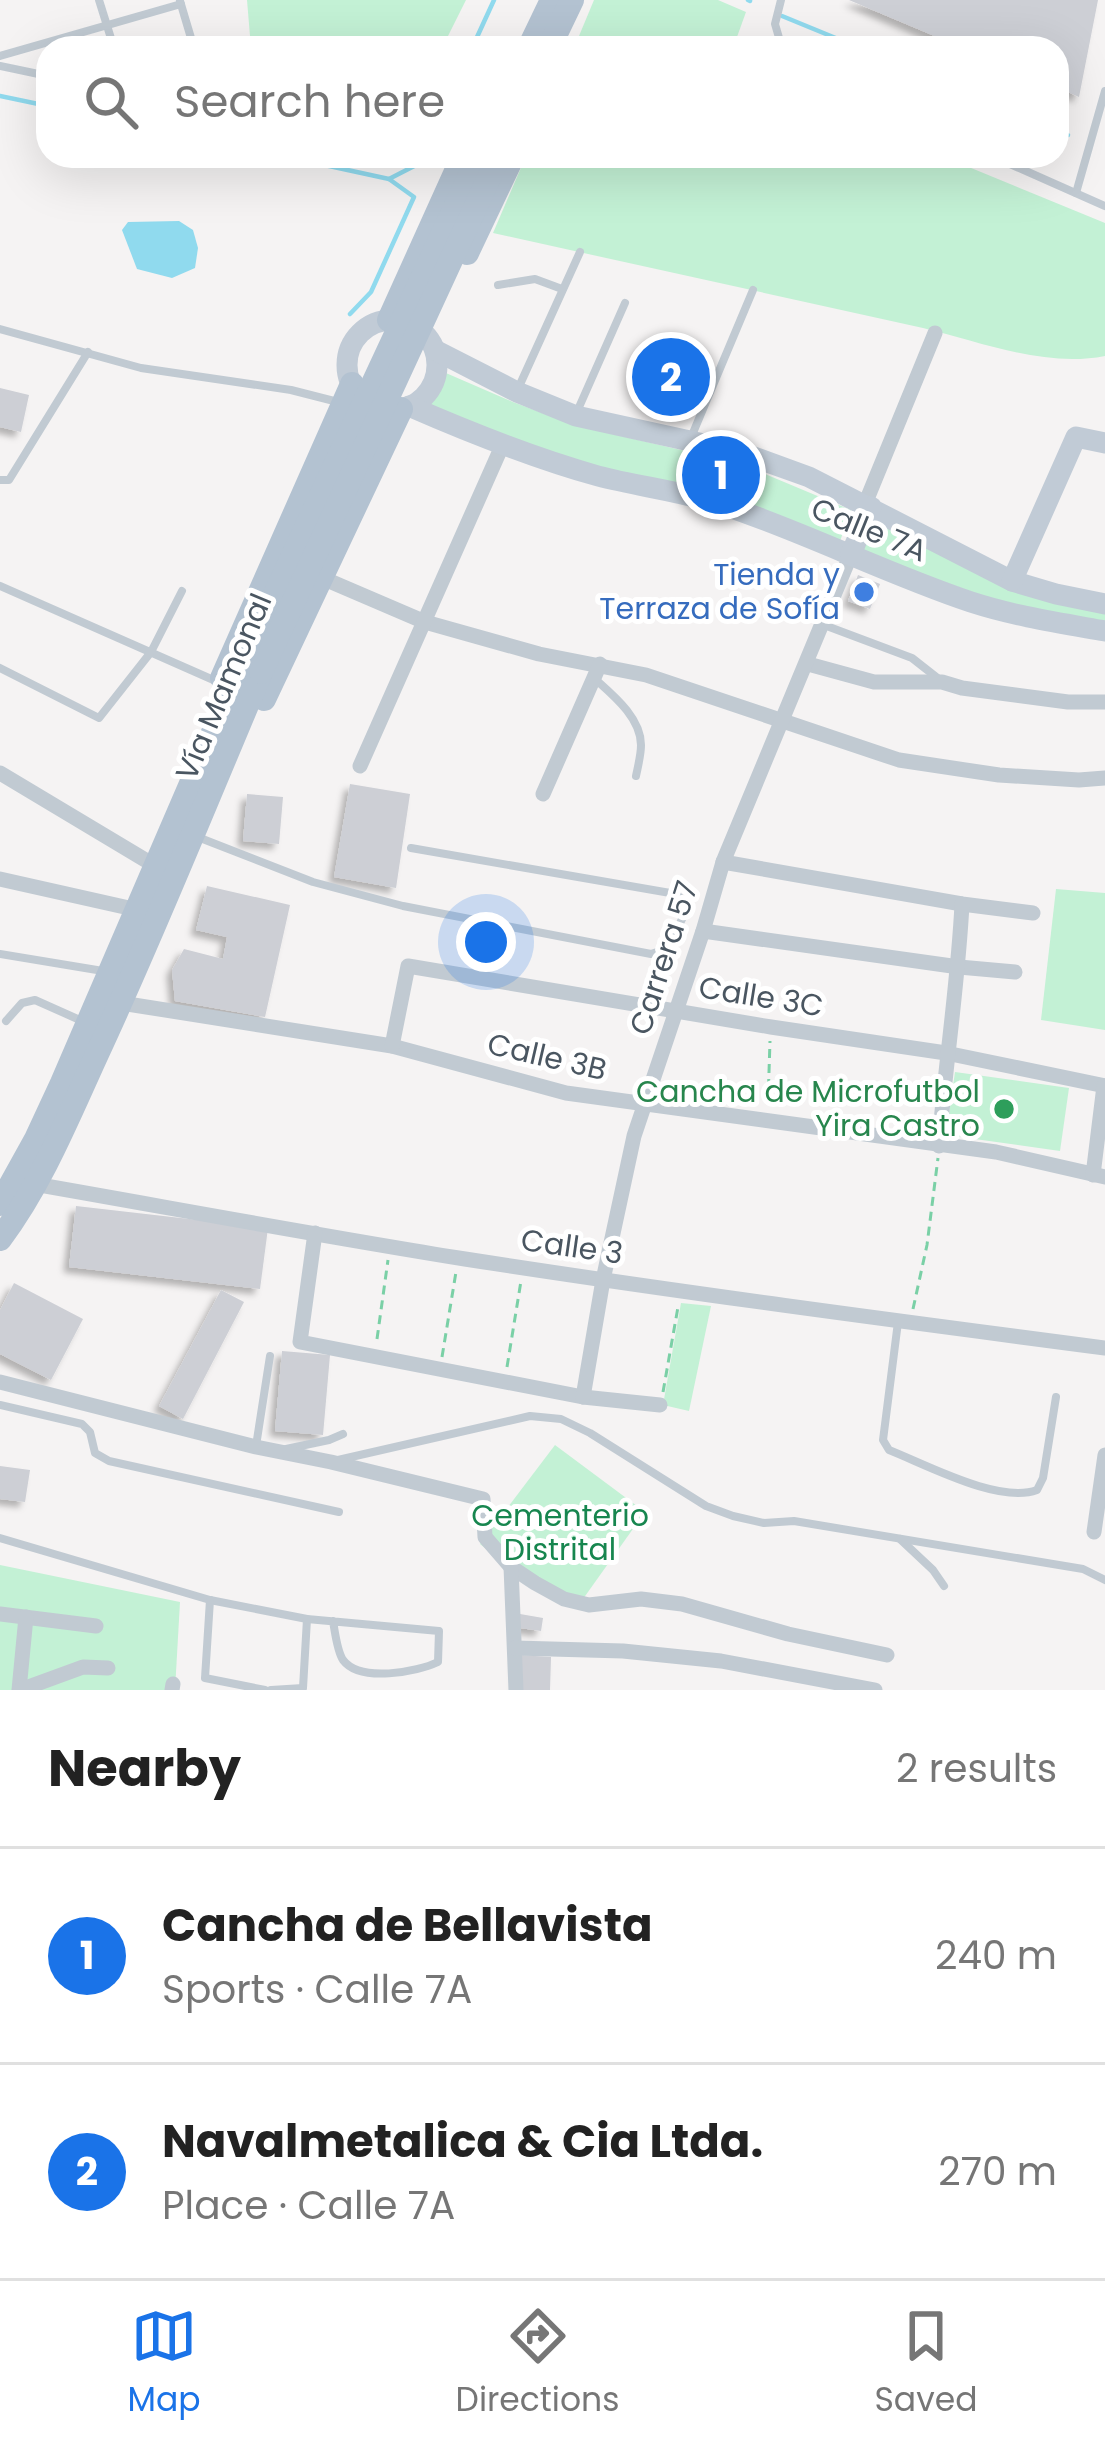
<!DOCTYPE html>
<meta charset="utf-8">
<style>
body{margin:0;font-family:Poppins,sans-serif;background:#f6f6f6;color:#222}
.you{position:absolute;left:486px;top:942px;width:42px;height:42px;margin:-30px;border:9px solid #fff;border-radius:50%;background:#1a73e8;box-shadow:0 0 0 18px #1a73e833}
.badge{display:grid;place-items:center;width:78px;height:78px;border-radius:50%;background:#1a73e8;color:#fff;font-size:39px;font-weight:700}
.pin{position:absolute;translate:-50% -50%;border:6px solid #fff;box-shadow:0 3px 12px #0006}
.list{margin:0;padding:0;list-style:none}
h2{display:flex;justify-content:space-between;align-items:center;height:156px;margin:0;padding:0 48px;font-size:51px}
h2 small{font-size:39px;font-weight:400;color:#767676}
.list li{display:grid;grid-template-columns:78px 1fr auto;gap:36px;align-items:center;box-sizing:border-box;height:216px;padding:0 48px;border-top:3px solid #e0e0e0}
.list b{display:block;font-size:45px;white-space:nowrap}
.list p{margin:0;font-size:39px;white-space:nowrap;color:#767676}
.list em{font-size:39px;font-style:normal;color:#767676}
.icon{flex:none;width:66px;height:66px;fill:none;stroke:currentColor;stroke-width:2;stroke-linecap:round;stroke-linejoin:round}
.map{position:relative;flex:none;width:1105px;height:1690px;overflow:hidden}
.search{position:absolute;background:#fff;box-shadow:0 12px 48px #0002;left:36px;right:36px;top:36px;height:132px;display:flex;align-items:center;gap:30px;box-sizing:border-box;padding:0 42px;border-radius:36px;color:#767676;font-size:45px}
.sheet{height:588px;background:#fff}
nav{display:flex;justify-content:space-around;align-items:center;box-sizing:border-box;height:168px;border-top:3px solid #e0e0e0;background:#fff;font-size:33px;color:#767676}
nav a{display:grid;justify-items:center;gap:6px}
nav .on{color:#1a73e8}
.map>svg:first-child{display:block}
.green{fill:#c3f1d5}
.water{fill:#90daee}
.lines{fill:none;stroke-linecap:round;stroke-linejoin:round}
.stream{stroke:#90daee;stroke-width:4.5}
.building{fill:#cdcfd5;filter:url(#shadow)}
.path{stroke:#7ad0a6;stroke-width:3;stroke-dasharray:9 6;stroke-linecap:butt}
.lane{stroke:#c1cad2;stroke-width:8}
.street{stroke:#c1cad2;stroke-width:15}
.secondary{stroke:#c1cbd6;stroke-width:21}
.primary{stroke:#b3c2d1;stroke-width:24}
.primary-bridge{stroke:#b3c2d1;stroke-width:24}
.shop-dot{fill:#3f7fe0;stroke:#fff;stroke-width:4.5}
.leisure-dot{fill:#2e9e5b;stroke:#fff;stroke-width:4.5}
.labels{text-anchor:middle;stroke-width:10;stroke-linejoin:round;paint-order:stroke}
.street-label{font-size:30px;fill:#4a5661;stroke:#fff}
.shop-label{font-size:30px;fill:#366cbe;stroke:#fff;text-anchor:end}
.leisure-label{font-size:30px;fill:#27864d;stroke:#fff;text-anchor:end}
.park-label{font-size:30px;fill:#17864f;stroke:#fff}
</style>
<div class="map">
<svg width="1105" height="1690" viewBox="0 0 1105 1690">
<defs>
<filter id="shadow"><feDropShadow dx="-5.5" dy="5.5" stdDeviation="3" flood-color="#0004"/></filter>
</defs>
<rect width="100%" height="100%" fill="#f5f3f3"/>
<g class="green">
<polygon points="247,0 466,0 442,48 251,48"/>
<polygon points="594,0 718,0 746,12 733,48 574,48"/>
<path d="M526,156H942L1105,223V356C1045,368 981,342 923,328L493,233Z"/>
<polygon points="439,370 513,402 574,425 741,464 851,510 839,544 619,476 420,406 435,393"/>
<polygon points="875,521 1105,610 1105,623 1006,604 860,552"/>
<polygon points="1056,889 1105,893 1105,1030 1041,1020"/>
<polygon points="955,1072 1069,1088 1060,1151 946,1135"/>
<polygon points="681,1303 711,1306 689,1411 663,1405"/>
<polygon points="555,1445 645,1512 578,1606 530,1585 480,1544"/>
<polygon points="0,1565 180,1602 175,1690 0,1690"/>
</g>
<polygon class="water" points="179,221 193,230 198,248 195,268 172,278 137,269 122,230 128,222"/>
<g class="lines">
<g class="stream">
<polyline points="748,0 750,1"/>
<polyline points="782,16 860,48"/>
<polyline points="472,48 494,0"/>
<polyline points="0,96 48,106"/>
<polyline points="1057,130 1068,135"/>
<polyline points="283,156 389,179 414,197 371,292 350,314"/>
<polyline points="389,179 422,162 425,156"/>
</g>
</g>
<g class="building">
<polygon points="849,0 1098,0 1079,97 1057,87 1057,48 963,48"/>
<polygon points="666,360 686,368 676,395 655,386"/>
<polygon points="0,388 29,395 21,432 0,427"/>
<polygon points="858,575 880,584 870,609 848,601"/>
<polygon points="350,784 410,794 396,888 334,877"/>
<polygon points="247,794 283,797 279,844 243,841"/>
<polygon points="207,886 290,905 265,1017 175,1001 172,970 184,949 223,959 227,937 196,930"/>
<polygon points="76,1206 268,1228 260,1289 69,1267"/>
<polygon points="14,1283 83,1319 51,1380 0,1354 0,1310"/>
<polygon points="221,1290 244,1302 183,1419 159,1406"/>
<polygon points="282,1351 330,1355 323,1435 275,1431"/>
<polygon points="0,1466 30,1470 25,1502 0,1499"/>
<polygon points="520,1614 543,1618 541,1631 520,1628"/>
<polygon points="519,1655 551,1657 550,1690 519,1690"/>
</g>
<g class="lines">
<g class="path">
<polyline points="768,1103 770,1041"/>
<polyline points="913,1309 927,1245 938,1158"/>
<polyline points="377,1339 388,1260"/>
<polyline points="442,1357 456,1272"/>
<polyline points="507,1367 521,1281"/>
<polyline points="663,1392 678,1307"/>
</g>
<g class="lane">
<polyline points="99,0 114,48"/>
<polyline points="781,0 775,24 782,48"/>
<polyline points="180,1 194,48"/>
<polyline points="0,56 181,4"/>
<polyline points="0,66 48,76"/>
<polyline points="992,156 1105,206"/>
<polyline points="1076,193 1105,91"/>
<polyline points="498,285 535,279 562,289"/>
<polyline points="0,329 141,368 291,390 338,402"/>
<polyline points="517,391 580,252"/>
<polyline points="576,414 625,303"/>
<polyline points="690,440 753,290"/>
<polyline points="0,480 9,480 88,352"/>
<polyline points="0,586 218,682"/>
<polyline points="824,625 912,658 940,680"/>
<polyline points="0,668 99,718 151,652 182,591"/>
<path d="M595,679C614,696 641,718 641,745C641,755 638,766 636,776"/>
<polyline points="195,836 313,882 403,906 651,954 669,948 686,910 686,903 676,894 411,848"/>
<polyline points="0,954 103,971"/>
<polyline points="6,1021 22,1003 35,1000 82,1021"/>
<path d="M898,1322L883,1440L889,1450C927,1465 999,1504 1037,1490L1043,1478L1056,1397"/>
<polyline points="0,1405 82,1424 90,1432 95,1453 109,1461 339,1512"/>
<polyline points="256,1446 270,1356"/>
<polyline points="286,1449 329,1440 343,1434"/>
<polyline points="338,1460 530,1416 561,1419 590,1433 706,1506 733,1516 764,1523 794,1521 1083,1569 1105,1580"/>
<path d="M0,1538L210,1600L307,1619L439,1631L438,1662C417,1672 360,1683 343,1660C337,1651 335,1632 333,1621"/>
<polyline points="900,1539 933,1570 944,1586"/>
<polyline points="210,1600 205,1678 265,1690"/>
<polyline points="271,1690 303,1688 307,1619"/>
</g>
<g class="street">
<polyline points="865,504 935,333"/>
<polyline points="320,577 425,622 539,654 646,675 899,760 999,775 1079,780 1105,778"/>
<polyline points="808,664 874,682 942,682 962,688 1068,702 1105,702"/>
<polyline points="360,766 502,446"/>
<polyline points="0,773 157,867"/>
<polyline points="543,794 600,664"/>
<polyline points="723,862 962,904 1033,913"/>
<polyline points="0,879 138,910"/>
<polyline points="703,931 959,967 1015,972"/>
<polyline points="121,1003 392,1046 566,1093 996,1152 1105,1177"/>
<polyline points="392,1046 408,966 771,1027 946,1053 1105,1086"/>
<path d="M939,1146C945,1065 958,985 962,904"/>
<polyline points="1093,1175 1104,1086"/>
<path d="M34,1184C177,1209 321,1236 465,1259C678,1292 891,1320 1105,1348"/>
<polyline points="315,1233 300,1342 583,1397 660,1405"/>
<polyline points="0,1382 256,1447 331,1462 483,1499 485,1537 511,1567 535,1583 564,1599 589,1605 641,1599 682,1604 788,1634 887,1655"/>
<polyline points="583,1397 603,1280 634,1136 703,931 723,862 851,554"/>
<polyline points="1094,1532 1105,1455"/>
<polyline points="511,1567 516,1690"/>
<polyline points="0,1614 96,1626"/>
<polyline points="515,1648 623,1651 721,1661 875,1690"/>
<polyline points="19,1690 26,1617"/>
<polyline points="20,1690 83,1667 108,1668"/>
<polyline points="172,1690 173,1684"/>
</g>
<g class="secondary">
<circle cx="392" cy="365" r="45"/>
<polyline points="435,350 517,392 576,416 740,452 809,477 1012,581 1056,594 1105,604"/>
<path d="M409,406C471,433 533,458 598,476C640,487 682,491 723,505C807,533 887,574 971,602C1014,616 1060,623 1105,631"/>
<polyline points="851,554 871,507"/>
<polyline points="1012,581 1076,437 1105,443"/>
</g>
<g class="primary">
<polyline points="529,48 552,0"/>
<polyline points="549,48 572,0"/>
<polyline points="467,253 513,156"/>
<polyline points="389,320 463,156"/>
<polyline points="222,678 352,384"/>
<polyline points="264,699 401,409"/>
<polyline points="0,1204 36,1139 62,1083 243,663"/>
<path d="M0,1239C42,1183 69,1115 98,1052C156,927 207,799 261,672"/>
</g>
<g class="primary-bridge">
<polyline points="243,663 479,156"/>
<polyline points="261,672 499,156"/>
</g>
</g>
<circle class="shop-dot" cx="864" cy="592" r="12"/>
<circle class="leisure-dot" cx="1004" cy="1109" r="12"/>
<g class="labels">
<g class="street-label">
<text transform="translate(869 530) rotate(22)" y="10">Calle 7A</text>
<text transform="translate(224 687) rotate(-67)" y="10">Vía Mamonal</text>
<text transform="translate(664 958) rotate(-72)" y="10">Carrera 57</text>
<text transform="translate(761 997) rotate(9)" y="10">Calle 3C</text>
<text transform="translate(547 1057) rotate(13)" y="10">Calle 3B</text>
<text transform="translate(572 1247) rotate(8)" y="10">Calle 3</text>
</g>
<g class="shop-label">
<text x="840" y="585">Tienda y<tspan x="840" dy="34">Terraza de Sofía</tspan></text>
</g>
<g class="leisure-label">
<text x="980" y="1102">Cancha de Microfutbol<tspan x="980" dy="34">Yira Castro</tspan></text>
</g>
<g class="park-label">
<text x="560" y="1526">Cementerio<tspan x="560" dy="34">Distrital</tspan></text>
</g>
</g>
</svg>
<div class="you"></div>
<div class="pin badge" style="left:721px;top:475px">1</div>
<div class="pin badge" style="left:671px;top:377px">2</div>
<div class="search"><svg class="icon" aria-label="search" viewBox="0 0 24 24"><circle cx="10" cy="10" r="6"/><path d="M15 15l6 6"/></svg>Search here</div>
</div>
<section class="sheet">
<h2>Nearby<small>2 results</small></h2>
<ul class="list">
<li><span class="badge">1</span><div><b>Cancha de Bellavista</b><p>Sports · Calle 7A</p></div><em>240 m</em></li>
<li><span class="badge">2</span><div><b>Navalmetalica &amp; Cia Ltda.</b><p>Place · Calle 7A</p></div><em>270 m</em></li>
</ul>
</section>
<nav>
<a class="on"><svg class="icon" aria-label="map" viewBox="0 0 24 24"><path d="M3 6l6-2 6 2 6-2v14l-6 2-6-2-6 2zM9 4v14M15 6v14"/></svg>Map</a>
<a><svg class="icon" aria-label="directions" viewBox="0 0 24 24"><path d="M12 3l9 9-9 9-9-9zM9 14v-3h6M13 9l2 2-2 2"/></svg>Directions</a>
<a><svg class="icon" aria-label="saved" viewBox="0 0 24 24"><path d="M7 4h10v16l-5-4-5 4z"/></svg>Saved</a>
</nav>
